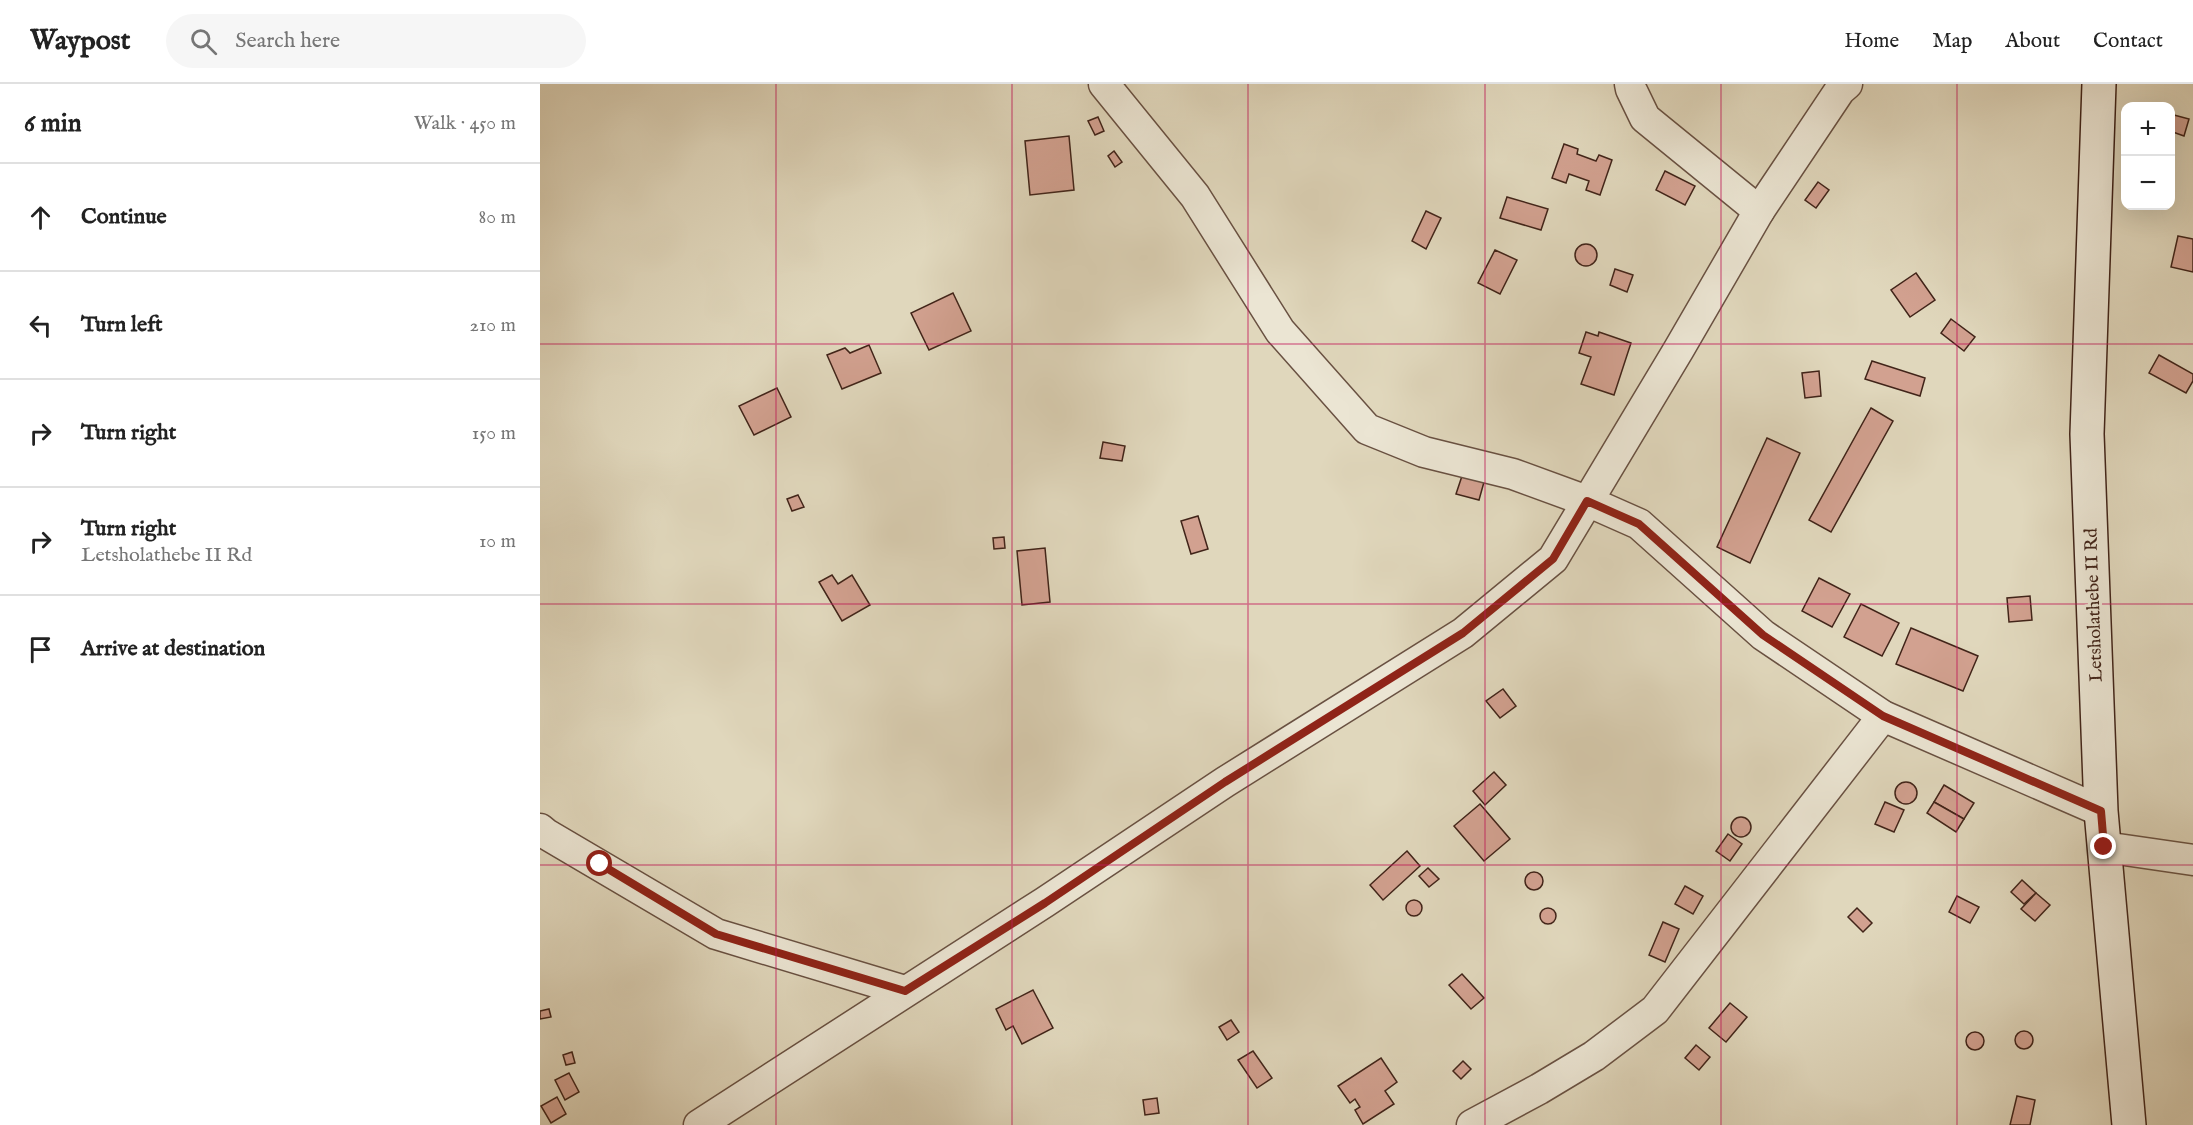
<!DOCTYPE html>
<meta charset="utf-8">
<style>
body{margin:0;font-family:"IM FELL English",serif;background:#f6f6f6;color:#222}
.controls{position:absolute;right:18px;top:18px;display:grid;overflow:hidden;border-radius:12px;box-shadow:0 6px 24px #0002}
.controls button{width:54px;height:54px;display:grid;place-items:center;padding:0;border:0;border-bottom:2px solid #e0e0e0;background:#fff;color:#222;font:30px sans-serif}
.stop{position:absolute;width:18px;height:18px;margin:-14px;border:4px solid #8f2418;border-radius:50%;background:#fff}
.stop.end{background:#8f2418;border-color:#fff;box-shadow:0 2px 6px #0008}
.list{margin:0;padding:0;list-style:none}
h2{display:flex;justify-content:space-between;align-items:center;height:78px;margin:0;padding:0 24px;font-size:26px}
h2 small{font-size:20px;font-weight:400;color:#767676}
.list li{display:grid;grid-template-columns:39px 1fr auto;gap:18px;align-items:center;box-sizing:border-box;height:108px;padding:0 24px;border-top:2px solid #e0e0e0}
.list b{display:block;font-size:22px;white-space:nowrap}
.list p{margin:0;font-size:20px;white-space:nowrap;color:#767676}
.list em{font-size:20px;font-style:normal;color:#767676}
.icon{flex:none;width:33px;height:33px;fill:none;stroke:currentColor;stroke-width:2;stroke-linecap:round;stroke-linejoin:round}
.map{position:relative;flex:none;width:1653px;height:1041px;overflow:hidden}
header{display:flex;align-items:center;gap:36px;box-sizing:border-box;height:84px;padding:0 30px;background:#fff;border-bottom:2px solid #e0e0e0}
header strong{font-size:28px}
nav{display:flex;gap:33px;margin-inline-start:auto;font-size:21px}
.search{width:420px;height:54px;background:#f6f6f6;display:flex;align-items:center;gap:15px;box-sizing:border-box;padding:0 21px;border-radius:33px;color:#767676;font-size:22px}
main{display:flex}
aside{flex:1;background:#fff}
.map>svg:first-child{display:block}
.building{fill:#d2a190;stroke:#412419;stroke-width:1.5}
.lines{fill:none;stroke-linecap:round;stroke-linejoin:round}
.street-casing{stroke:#695142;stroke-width:33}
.secondary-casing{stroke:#412419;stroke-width:36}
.street{stroke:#ebe5d3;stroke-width:30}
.secondary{stroke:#ebe5d3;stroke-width:33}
.route{stroke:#8f2418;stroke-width:8}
.grid{fill:none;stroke:#c2185b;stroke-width:1.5;stroke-opacity:0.55}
.labels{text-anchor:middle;stroke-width:6;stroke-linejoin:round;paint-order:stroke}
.street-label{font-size:18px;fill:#412419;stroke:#ebe5d3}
</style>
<header>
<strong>Waypost</strong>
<div class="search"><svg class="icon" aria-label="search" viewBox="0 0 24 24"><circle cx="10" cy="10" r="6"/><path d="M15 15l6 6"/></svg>Search here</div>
<nav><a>Home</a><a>Map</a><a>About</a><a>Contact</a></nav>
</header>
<main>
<aside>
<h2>6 min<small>Walk · 450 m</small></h2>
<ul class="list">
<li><svg class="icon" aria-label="ahead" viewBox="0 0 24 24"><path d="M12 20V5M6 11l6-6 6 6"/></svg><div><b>Continue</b></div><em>80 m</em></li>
<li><svg class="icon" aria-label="left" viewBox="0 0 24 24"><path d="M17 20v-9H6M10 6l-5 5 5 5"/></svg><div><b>Turn left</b></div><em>210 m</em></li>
<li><svg class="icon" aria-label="right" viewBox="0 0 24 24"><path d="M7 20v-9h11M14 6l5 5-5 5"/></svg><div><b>Turn right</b></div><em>150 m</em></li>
<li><svg class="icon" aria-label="right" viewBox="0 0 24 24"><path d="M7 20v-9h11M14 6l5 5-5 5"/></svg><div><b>Turn right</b><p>Letsholathebe II Rd</p></div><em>10 m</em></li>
<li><svg class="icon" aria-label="arrive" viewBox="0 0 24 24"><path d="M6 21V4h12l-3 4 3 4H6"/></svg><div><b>Arrive at destination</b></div></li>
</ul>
</aside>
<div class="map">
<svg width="1653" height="1041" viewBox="0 0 1653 1041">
<rect width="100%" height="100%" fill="#e0d7bc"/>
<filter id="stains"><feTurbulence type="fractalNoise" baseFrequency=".00333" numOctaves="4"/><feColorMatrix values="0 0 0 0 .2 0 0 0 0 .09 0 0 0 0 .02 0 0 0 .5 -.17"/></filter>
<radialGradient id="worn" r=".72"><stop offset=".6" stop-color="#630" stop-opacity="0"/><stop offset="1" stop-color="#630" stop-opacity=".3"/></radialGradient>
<g class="building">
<polygon points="1634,31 1649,35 1644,52 1630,47"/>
<polygon points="558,33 564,47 555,51 548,37"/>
<polygon points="529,52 534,106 490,111 485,57"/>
<polygon points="1024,60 1038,65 1037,70 1056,77 1059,71 1072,76 1060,111 1046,106 1049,97 1029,90 1026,99 1012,94"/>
<polygon points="574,67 582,78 575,83 568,72"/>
<polygon points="1125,87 1155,102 1145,121 1116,106"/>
<polygon points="1278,98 1289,106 1276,124 1265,116"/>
<polygon points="967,113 1008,125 1001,146 960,134"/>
<polygon points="886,127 901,134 886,165 872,157"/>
<polygon points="1638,152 1653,155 1653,188 1631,183"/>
<circle cx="1046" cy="171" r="11"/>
<polygon points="955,166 977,176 960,210 938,199"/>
<polygon points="1075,185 1093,191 1087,208 1070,201"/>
<polygon points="1376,189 1395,216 1370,233 1351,206"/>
<polygon points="413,209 431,247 389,266 371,229"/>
<polygon points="1411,235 1435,253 1424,267 1401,249"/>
<polygon points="1046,248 1058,252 1059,248 1091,259 1074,311 1041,300 1051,273 1039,269"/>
<polygon points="329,261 341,289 302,305 287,271 305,264 310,269"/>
<polygon points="1619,271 1653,290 1653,297 1646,309 1609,289"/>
<polygon points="1332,277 1385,294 1380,312 1325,295"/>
<polygon points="1279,287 1281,312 1265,314 1262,289"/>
<polygon points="237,304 251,333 214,351 199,322"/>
<polygon points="1331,324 1353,337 1291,448 1269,436"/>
<polygon points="1227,354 1260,369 1210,479 1177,463"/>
<polygon points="563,358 585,362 582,377 560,374"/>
<polygon points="922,392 944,398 939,416 916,410"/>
<polygon points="258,411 264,423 252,427 247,415"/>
<polygon points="658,432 668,465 651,470 641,437"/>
<polygon points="464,453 465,464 454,465 453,454"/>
<polygon points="505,464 510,518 482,521 477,467"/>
<polygon points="292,491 298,500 312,491 330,521 302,537 279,498"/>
<polygon points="1279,494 1310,510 1292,543 1262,527"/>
<polygon points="1490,512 1492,536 1469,538 1467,514"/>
<polygon points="1321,520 1359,539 1342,572 1304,553"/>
<polygon points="1371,544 1438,572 1423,607 1356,580"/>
<polygon points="963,605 976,622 960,634 946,617"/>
<polygon points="954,688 966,701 945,721 933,707"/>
<circle cx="1366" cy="709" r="11"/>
<polygon points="1404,701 1434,719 1424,735 1394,718"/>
<polygon points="1345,718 1364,726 1354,748 1335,740"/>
<polygon points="1394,718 1424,735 1416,748 1387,729"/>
<polygon points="940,720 970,755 944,777 914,742"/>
<circle cx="1201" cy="743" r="10"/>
<polygon points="1188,750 1202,760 1190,777 1176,767"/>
<polygon points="867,767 880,782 843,816 830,801"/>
<polygon points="888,784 899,795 889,803 879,792"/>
<circle cx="994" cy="797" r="9"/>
<polygon points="1482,796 1496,809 1484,820 1471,808"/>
<polygon points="1145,802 1163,812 1153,830 1135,820"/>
<polygon points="1496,809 1510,821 1495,837 1481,825"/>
<polygon points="1417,812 1439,823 1430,839 1409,828"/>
<circle cx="874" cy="824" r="8"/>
<circle cx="1008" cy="832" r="8"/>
<polygon points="1317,824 1332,839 1323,848 1308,833"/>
<polygon points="1123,838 1139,845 1125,878 1109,871"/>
<polygon points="922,890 944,914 931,925 909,901"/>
<polygon points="493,906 513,944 482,960 473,942 466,946 456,925"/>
<polygon points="1190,919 1207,933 1186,958 1169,944"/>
<polygon points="9,925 11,933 0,935 0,927"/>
<polygon points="691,936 699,948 687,956 679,943"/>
<circle cx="1484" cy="956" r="9"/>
<circle cx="1435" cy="957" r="9"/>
<polygon points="1156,961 1170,973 1159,986 1145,974"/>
<polygon points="713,967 732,994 717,1004 698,976"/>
<polygon points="32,968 35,979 26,981 23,971"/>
<polygon points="841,974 857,998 845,1007 854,1020 823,1040 815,1026 820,1023 815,1015 810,1019 798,1002"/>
<polygon points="923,977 931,985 921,995 913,987"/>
<polygon points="29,989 39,1008 25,1016 15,996"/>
<polygon points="1477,1012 1495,1016 1490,1041 1470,1041"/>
<polygon points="17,1013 26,1030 11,1039 1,1022"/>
<polygon points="617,1014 619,1029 605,1031 603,1016"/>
</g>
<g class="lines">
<g class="street-casing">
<g id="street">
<polyline points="564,0 655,112 740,247 827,345 884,368 973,390 1047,417 1099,440 1223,551 1343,632 1561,727"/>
<polyline points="1090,0 1091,5 1105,34 1219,127"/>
<polyline points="0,745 6,750 176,850 365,907"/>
<polyline points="1564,763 1653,776"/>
<polyline points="159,1041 505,818 685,698 923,549 1013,475 1139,265 1219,127 1300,6 1307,0"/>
<polyline points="932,1041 999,1005 1054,972 1115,926 1343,632"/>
</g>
</g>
<g class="secondary-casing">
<polyline id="secondary" points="1559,0 1547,350 1561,727 1589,1041"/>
</g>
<use href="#street" class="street"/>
<use href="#secondary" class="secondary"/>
</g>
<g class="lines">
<polyline class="route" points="60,780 176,850 365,907 505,819 685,698 923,549 1013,475 1047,417 1099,440 1223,551 1343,632 1561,727 1564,763"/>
</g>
<path class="grid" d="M236,0V1041M472,0V1041M708,0V1041M945,0V1041M1181,0V1041M1417,0V1041M0,260H1653M0,520H1653M0,781H1653"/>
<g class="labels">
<g class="street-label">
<text transform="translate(1553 521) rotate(-92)" y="6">Letsholathebe II Rd</text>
</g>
</g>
<rect width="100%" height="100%" filter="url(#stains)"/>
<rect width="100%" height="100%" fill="url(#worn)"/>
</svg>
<div class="controls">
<button>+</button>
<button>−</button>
</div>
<div class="stop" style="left:60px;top:780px"></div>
<div class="stop end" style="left:1564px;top:763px"></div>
</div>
</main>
